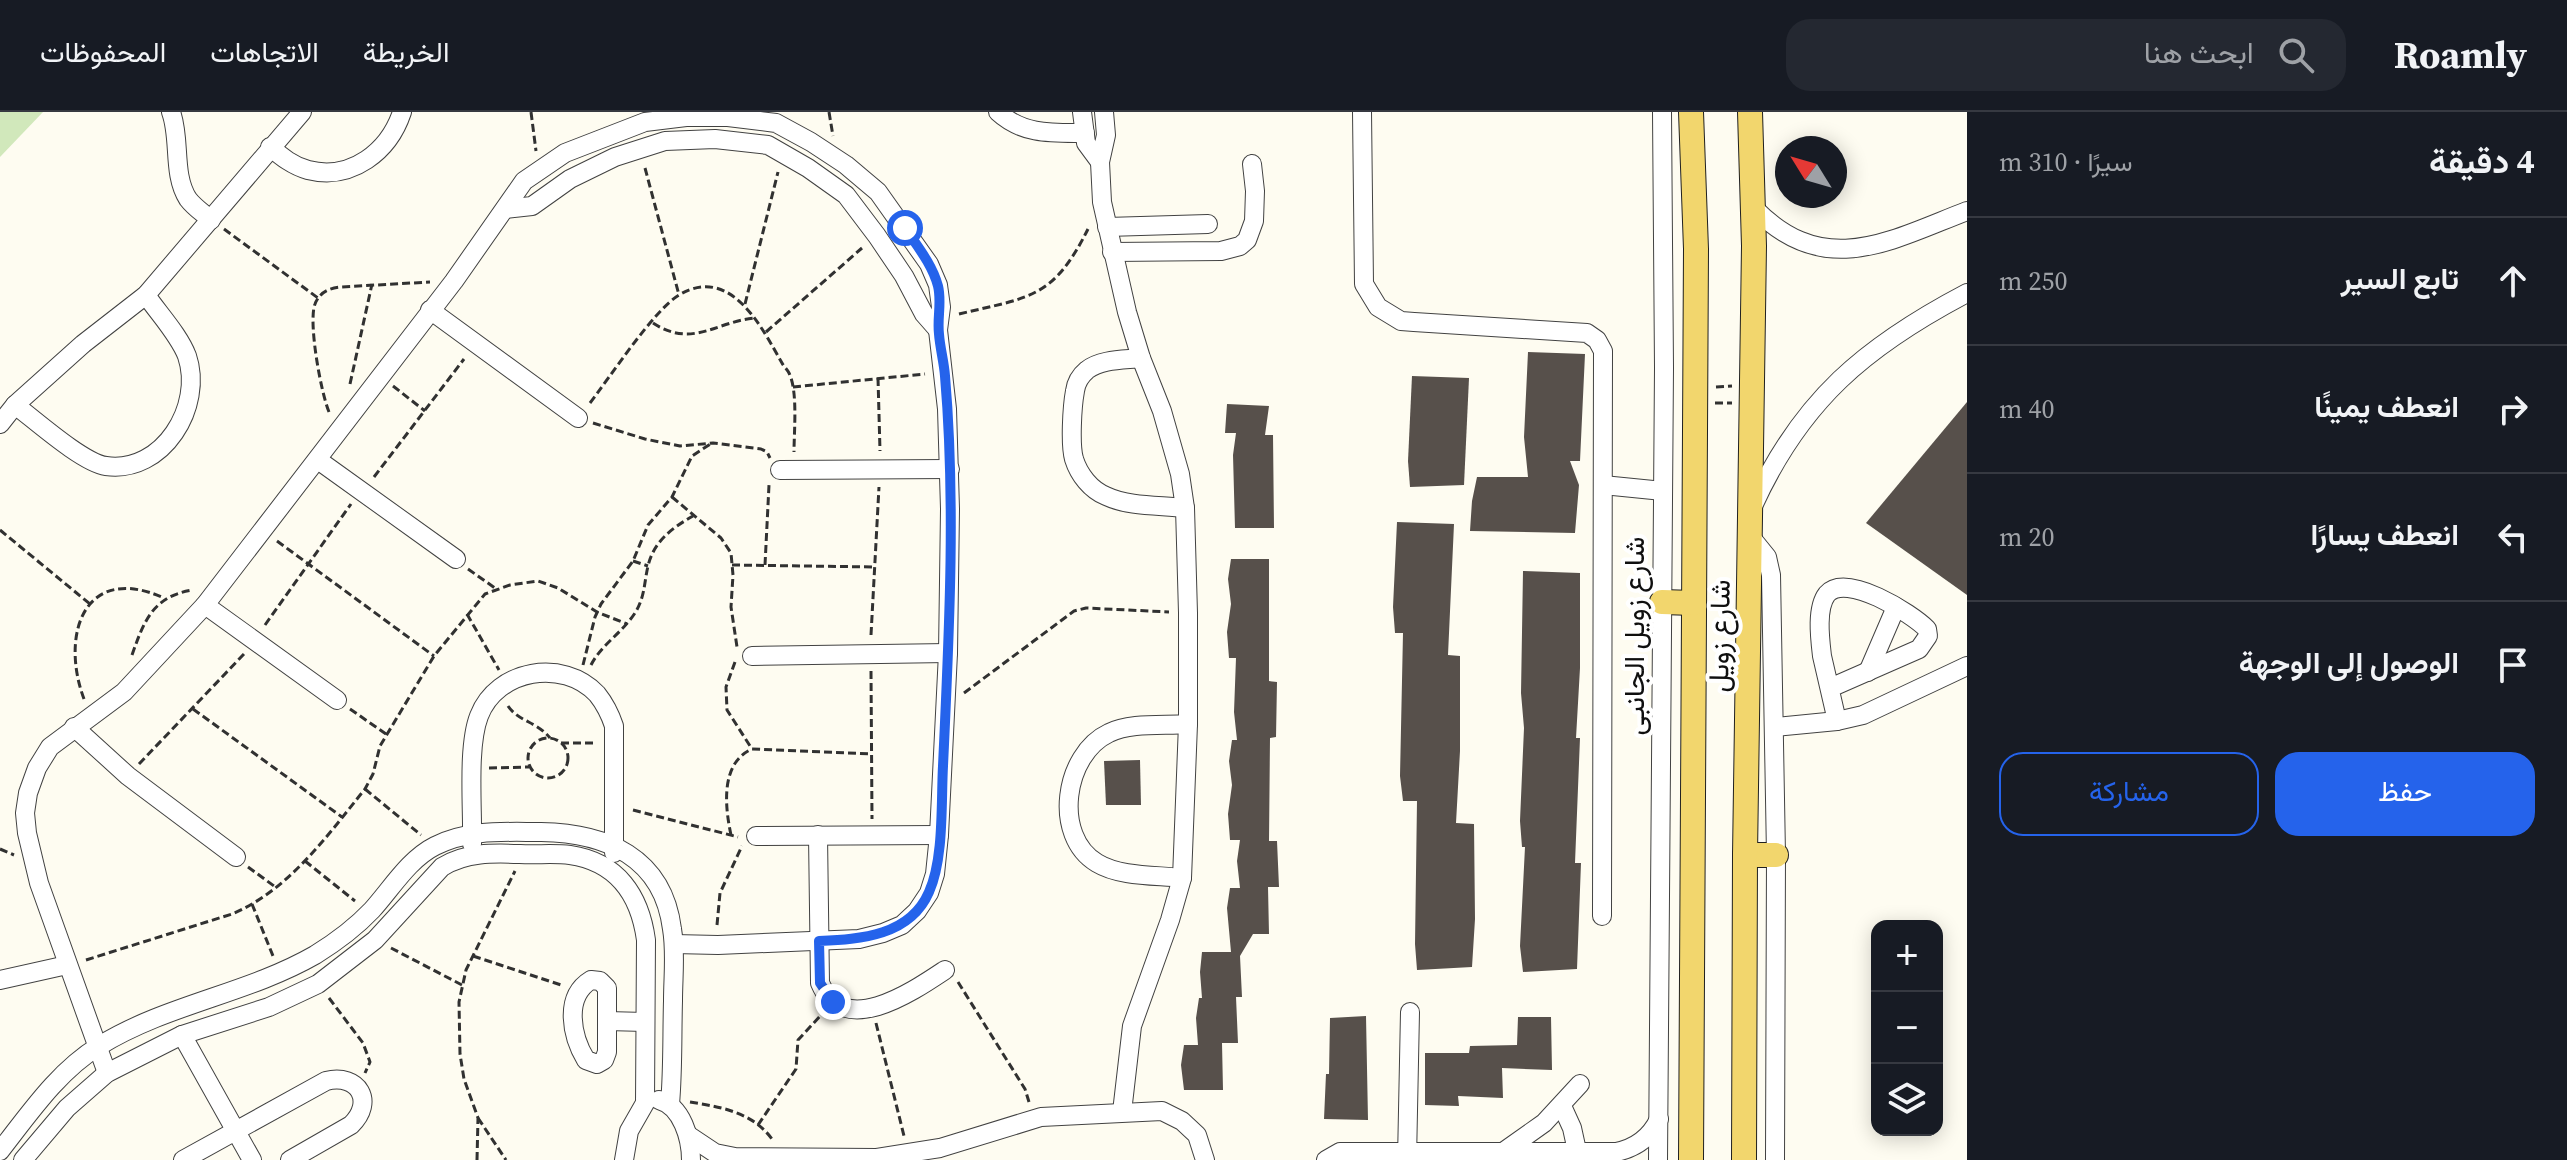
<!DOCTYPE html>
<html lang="ar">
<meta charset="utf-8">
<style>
body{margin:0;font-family:"Source Serif 4",Vazirmatn,serif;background:#242831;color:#f1f3f6;direction:rtl}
.controls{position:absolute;right:24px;bottom:24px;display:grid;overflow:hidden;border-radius:16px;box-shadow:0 4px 20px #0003}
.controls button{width:72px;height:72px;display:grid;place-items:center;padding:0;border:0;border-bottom:2px solid #363941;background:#171b24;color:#f1f3f6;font:40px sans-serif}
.compass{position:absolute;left:1775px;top:24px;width:72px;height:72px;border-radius:50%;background:#171b24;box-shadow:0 4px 20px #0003;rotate:307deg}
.stop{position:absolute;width:24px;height:24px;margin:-18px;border:6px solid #2563eb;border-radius:50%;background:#fff}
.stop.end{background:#2563eb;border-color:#fff;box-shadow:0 2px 8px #0008}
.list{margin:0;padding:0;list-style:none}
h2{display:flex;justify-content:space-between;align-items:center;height:104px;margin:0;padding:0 32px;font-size:34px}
h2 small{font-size:26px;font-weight:400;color:#9ea1a6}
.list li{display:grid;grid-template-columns:52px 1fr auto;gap:24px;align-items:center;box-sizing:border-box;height:128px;padding:0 32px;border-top:2px solid #363941}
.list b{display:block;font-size:30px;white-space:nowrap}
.list em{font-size:26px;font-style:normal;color:#9ea1a6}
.actions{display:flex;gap:16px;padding:24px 32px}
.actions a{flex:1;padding:18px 0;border:2px solid #2563eb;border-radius:24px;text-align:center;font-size:28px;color:#2563eb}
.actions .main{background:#2563eb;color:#fff}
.icon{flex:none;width:44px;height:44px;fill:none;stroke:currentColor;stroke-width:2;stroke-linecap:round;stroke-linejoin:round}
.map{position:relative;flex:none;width:1967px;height:1048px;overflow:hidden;direction:ltr}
header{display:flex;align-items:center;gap:48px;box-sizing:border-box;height:112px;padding:0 40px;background:#171b24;border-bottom:2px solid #363941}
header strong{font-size:38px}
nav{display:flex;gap:44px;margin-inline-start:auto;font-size:28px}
.search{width:560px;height:72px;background:#242831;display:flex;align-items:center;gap:20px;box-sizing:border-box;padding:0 28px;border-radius:24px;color:#9ea1a6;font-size:30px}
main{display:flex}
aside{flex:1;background:#171b24}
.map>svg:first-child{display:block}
.green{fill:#d1e8bb}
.building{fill:#57504b}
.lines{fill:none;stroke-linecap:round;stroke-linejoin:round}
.minor-casing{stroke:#424242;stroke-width:20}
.major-casing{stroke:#202020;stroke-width:26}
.path{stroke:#313131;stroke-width:3;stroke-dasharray:8 4;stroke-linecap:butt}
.minor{stroke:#fff;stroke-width:18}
.major{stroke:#f2d66d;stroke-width:24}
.route{stroke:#2563eb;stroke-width:10}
.labels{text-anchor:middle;stroke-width:8;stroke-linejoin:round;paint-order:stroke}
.street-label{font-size:28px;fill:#0f0f0f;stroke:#fff}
</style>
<header>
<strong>Roamly</strong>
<div class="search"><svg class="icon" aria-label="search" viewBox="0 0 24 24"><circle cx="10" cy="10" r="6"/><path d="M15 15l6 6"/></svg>ابحث هنا</div>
<nav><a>الخريطة</a><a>الاتجاهات</a><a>المحفوظات</a></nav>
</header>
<main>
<aside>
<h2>4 دقيقة<small>سيرًا · 310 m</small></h2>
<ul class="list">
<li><svg class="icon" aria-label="ahead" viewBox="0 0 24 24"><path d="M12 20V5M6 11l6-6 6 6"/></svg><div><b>تابع السير</b></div><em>250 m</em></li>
<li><svg class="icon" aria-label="right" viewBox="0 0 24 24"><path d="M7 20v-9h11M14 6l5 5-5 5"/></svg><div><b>انعطف يمينًا</b></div><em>40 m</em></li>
<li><svg class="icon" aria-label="left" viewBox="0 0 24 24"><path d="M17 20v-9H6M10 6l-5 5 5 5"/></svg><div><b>انعطف يسارًا</b></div><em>20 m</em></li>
<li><svg class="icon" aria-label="arrive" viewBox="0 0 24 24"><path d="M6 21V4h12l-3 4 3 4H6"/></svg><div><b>الوصول إلى الوجهة</b></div></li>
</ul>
<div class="actions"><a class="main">حفظ</a><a>مشاركة</a></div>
</aside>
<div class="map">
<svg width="1967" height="1048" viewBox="0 0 1967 1048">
<rect width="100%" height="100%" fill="#fefcf1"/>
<polygon class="green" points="0,0 43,0 0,45"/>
<g class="building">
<polygon points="1528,240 1585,242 1580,349 1570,349 1579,373 1575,421 1470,419 1472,389 1477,365 1528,365 1524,325"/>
<polygon points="1412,264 1469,266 1464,373 1410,375 1408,349"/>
<polygon points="1967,290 1967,483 1866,411"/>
<polygon points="1227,292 1269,294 1265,323 1273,323 1274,416 1235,416 1233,343 1236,321 1225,321"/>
<polygon points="1397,410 1454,412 1448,543 1460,544 1460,639 1456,711 1474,712 1475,807 1472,855 1417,858 1415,832 1417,689 1403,689 1400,664 1403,521 1395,521 1393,495"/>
<polygon points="1231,447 1269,447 1269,569 1277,570 1276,625 1270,626 1269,729 1277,729 1279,775 1268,775 1269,822 1253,822 1240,844 1242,885 1236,885 1238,931 1222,931 1223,978 1184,978 1181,953 1184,933 1198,933 1196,906 1199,886 1202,886 1200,860 1202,840 1231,840 1227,796 1230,776 1240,776 1237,749 1240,728 1230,728 1228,702 1232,673 1229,649 1232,628 1237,628 1234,600 1236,546 1229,546 1227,520 1231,492 1228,467"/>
<polygon points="1523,459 1580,461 1580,556 1576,626 1580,626 1575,751 1581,751 1577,857 1523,860 1520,834 1525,735 1522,735 1520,709 1524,616 1521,581"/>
<polygon points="1140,648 1141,693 1106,693 1104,649"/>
<polygon points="1366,904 1368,1008 1324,1007 1326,962 1329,962 1330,906"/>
<polygon points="1518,905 1551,905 1552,958 1502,956 1503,986 1458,984 1459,994 1425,993 1425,941 1469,941 1470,934 1517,933"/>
</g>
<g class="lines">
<g class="minor-casing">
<g id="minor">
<path d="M171,0C181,27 172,62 188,87C194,95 203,101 211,108"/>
<path d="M998,0C1023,23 1052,21 1085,21"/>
<polyline points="1082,0 1086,31 1100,50"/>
<polyline points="1104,0 1106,23 1100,50 1102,90 1127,200 1141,246 1162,299 1180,362 1185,396 1188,501 1188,612 1182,766 1170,808 1132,914 1122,1000"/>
<polyline points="1362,0 1364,172 1378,195 1401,209 1414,210 1587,221 1597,228 1603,239 1602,804"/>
<path d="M270,35C282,45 293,54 308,58C352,69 389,39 402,0"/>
<path d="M1754,96C1824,168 1889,129 1967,99"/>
<polyline points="505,97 532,94 570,67 615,45 665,29 715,27 768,33 808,56 846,83 877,124 904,164 924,202 938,218"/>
<polyline points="1107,115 1208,112"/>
<polyline points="1112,140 1221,139 1240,134 1247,128 1254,109 1255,79 1252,52"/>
<polyline points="430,198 578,306"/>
<path d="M1141,246C1124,248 1101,247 1087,258C1081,263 1076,271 1075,279C1072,295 1070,333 1074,347C1079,363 1091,378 1106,384C1129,395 1161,393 1185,396"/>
<path d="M15,293C35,308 83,351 106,354C163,362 204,294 187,244C179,223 159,202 146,183"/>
<polyline points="0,312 15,293 83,232 146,183 302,0"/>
<polyline points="318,348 456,447"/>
<polyline points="780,358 950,357"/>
<polyline points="1603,373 1663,379"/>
<path d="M1753,394C1801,288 1866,234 1967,181"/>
<polyline points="1750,424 1767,445 1771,463 1776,743 1775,1048"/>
<polyline points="205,493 337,588"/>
<polyline points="752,544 948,541"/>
<polyline points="1868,560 1896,495"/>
<path d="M1830,576L1919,537L1928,524L1927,517C1911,501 1846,460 1827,482C1816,496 1820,527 1822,544L1837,609"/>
<polyline points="74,615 128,664 236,745"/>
<polyline points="1775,615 1837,609 1863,603 1967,554"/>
<path d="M818,723L820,871C843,927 912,880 945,858"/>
<polyline points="756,724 939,723"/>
<path d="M472,732C473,697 467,635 479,604C497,557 563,546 597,582C605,592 610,602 614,614V741"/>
<path d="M1182,766C1156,763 1120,765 1097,751C1052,724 1064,642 1109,621C1131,610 1164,614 1188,612"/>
<polyline points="0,868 67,853"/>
<path d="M591,868L600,869L607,876V940L604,948L597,952L586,948C572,925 563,885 591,868Z"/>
<polyline points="607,909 645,910"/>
<polyline points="182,923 252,1048"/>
<polyline points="107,961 39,771 27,721 25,701 28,681 37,656 50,635 124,580 205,493 454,169 524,69 565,41 645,10 686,5 728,5 776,11 811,30 846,53 878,80 929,152 938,173 941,195 938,218 947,297 950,397 948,541 939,723 935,762 929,781 917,799 902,813 883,821 859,827 718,833 674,832"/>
<path d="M659,988C682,994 691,1027 691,1048"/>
<polyline points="1562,994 1572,1016 1579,1048"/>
<polyline points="688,1023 715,1041 735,1045 877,1046 940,1036 1041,1005 1162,999 1182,1009 1197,1023 1205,1048"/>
<path d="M0,1039C29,1002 58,959 99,934C167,892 247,882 315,843C336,830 355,816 372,798C391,777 409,747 435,734C469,717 504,720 541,720C606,721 663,745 672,817C676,840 673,865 673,889C672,923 673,958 670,992"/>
<polyline points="1503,1040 1544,1011 1580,972"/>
<path d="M23,1048L67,996L107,961L182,923L269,895L318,872L375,828L442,755C466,740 493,741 520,742C536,743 554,741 570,743C618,750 640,784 646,828L645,991L629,1019L624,1048"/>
<path d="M183,1048L326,969C359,961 375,990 351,1013L290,1048"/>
<path d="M1326,1048L1340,1040H1616C1636,1036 1650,1026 1659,1007"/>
<polyline points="1407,1048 1410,900"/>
<polyline points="1658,1048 1664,256 1662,0"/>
</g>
</g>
<g class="major-casing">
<g id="major">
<polyline points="1691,0 1696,137 1691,1048"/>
<polyline points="1662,490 1694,491"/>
<polyline points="1745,743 1776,743"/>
<polyline points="1744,1048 1745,743 1754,134 1750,0"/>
</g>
</g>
<g class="path">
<polyline points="531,0 536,39"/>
<polyline points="829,0 833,24"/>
<polyline points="645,56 679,183"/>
<polyline points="224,117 318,186"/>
<polyline points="745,192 778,60"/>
<path d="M959,202C1030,185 1053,187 1088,117"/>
<path d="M653,211C693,237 716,209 756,206"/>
<polyline points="766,220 862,136"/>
<polyline points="878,266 880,339"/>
<polyline points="350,272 372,172"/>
<polyline points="393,274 425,299"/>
<polyline points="793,275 925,262"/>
<polyline points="1716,275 1732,274"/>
<path d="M590,291C610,265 654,198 679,183C731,152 762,216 782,251C784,255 787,257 789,261C798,279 794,319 794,340"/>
<polyline points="1715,291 1732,291"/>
<path d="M329,300C321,281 308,210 315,192C319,181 329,176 340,175L430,170"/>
<polyline points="593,311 645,327 680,334 713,331 761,337 767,340 770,346"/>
<polyline points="374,365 464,247"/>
<polyline points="672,385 721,426 731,441 733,463 731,495 737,535"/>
<polyline points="0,418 90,492"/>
<polyline points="277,429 434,544"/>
<polyline points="633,449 648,454"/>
<polyline points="732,453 876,455"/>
<polyline points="765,453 769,373"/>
<polyline points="468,457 495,476"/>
<polyline points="467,502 499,558"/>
<polyline points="265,513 351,392"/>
<polyline points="871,523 879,375"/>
<path d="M132,543C144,509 153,484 193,478"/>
<polyline points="735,550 726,575 727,598 752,637"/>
<polyline points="583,553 595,505 601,492 633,449 648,413 672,385 692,344 712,331"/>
<path d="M591,553C601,533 622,521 635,501C645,485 644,471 648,454C654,429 672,416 693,404"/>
<polyline points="871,559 872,707"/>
<polyline points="964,581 1074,499 1086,496 1169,500"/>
<path d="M84,587C60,523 84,450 164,486"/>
<path d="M508,594C519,610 536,609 550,626"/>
<polyline points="193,597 342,705"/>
<polyline points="350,597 386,622"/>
<circle cx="548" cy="646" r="20"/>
<polyline points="561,631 597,631"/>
<polyline points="139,652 244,542"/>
<polyline points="489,656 529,655"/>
<polyline points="365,677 421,723"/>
<polyline points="633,698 738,725"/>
<path d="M731,723C725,695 720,651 752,637L872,642"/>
<polyline points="0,737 14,743"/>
<polyline points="305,749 355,789"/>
<polyline points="248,755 274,774"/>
<polyline points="252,792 273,844"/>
<polyline points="717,813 720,781 742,734"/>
<polyline points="391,836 462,873"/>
<polyline points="473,844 561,873"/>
<path d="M86,848L232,802C289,778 327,724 365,677L373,662L380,634L434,544L485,482L510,473L538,469L558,476L597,500L627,512"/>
<polyline points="958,870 1025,977 1029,990"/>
<polyline points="329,886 363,931 370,950 365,961"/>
<polyline points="876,911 904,1024"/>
<path d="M690,990C721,995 752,1000 772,1027"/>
<polyline points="478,1006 506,1048"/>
<polyline points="758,1013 796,957 798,928 822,902"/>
<polyline points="477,1048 478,1006 464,967 460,942 459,890 466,858 515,759"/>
</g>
<use href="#minor" class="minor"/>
<use href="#major" class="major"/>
</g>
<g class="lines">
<path class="route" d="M833,890L820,871L819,829C861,827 910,824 929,780C944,747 941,691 943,654C949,524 956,393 945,264C944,250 940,236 939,222C937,206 942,190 938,174C932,152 917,134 905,116"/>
</g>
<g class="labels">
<g class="street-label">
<text transform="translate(1634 524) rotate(-90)" y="10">شارع زويل الجانبى</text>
<text transform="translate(1719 524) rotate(-89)" y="10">شارع زويل</text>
</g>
</g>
</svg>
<div class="controls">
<button>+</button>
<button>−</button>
<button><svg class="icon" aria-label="layers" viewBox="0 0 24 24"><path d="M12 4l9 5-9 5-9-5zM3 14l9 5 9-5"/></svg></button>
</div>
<svg class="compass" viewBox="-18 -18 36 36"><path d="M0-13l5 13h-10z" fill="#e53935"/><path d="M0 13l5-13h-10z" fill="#9ea1a6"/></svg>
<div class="stop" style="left:905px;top:116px"></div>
<div class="stop end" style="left:833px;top:890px"></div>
</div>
</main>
